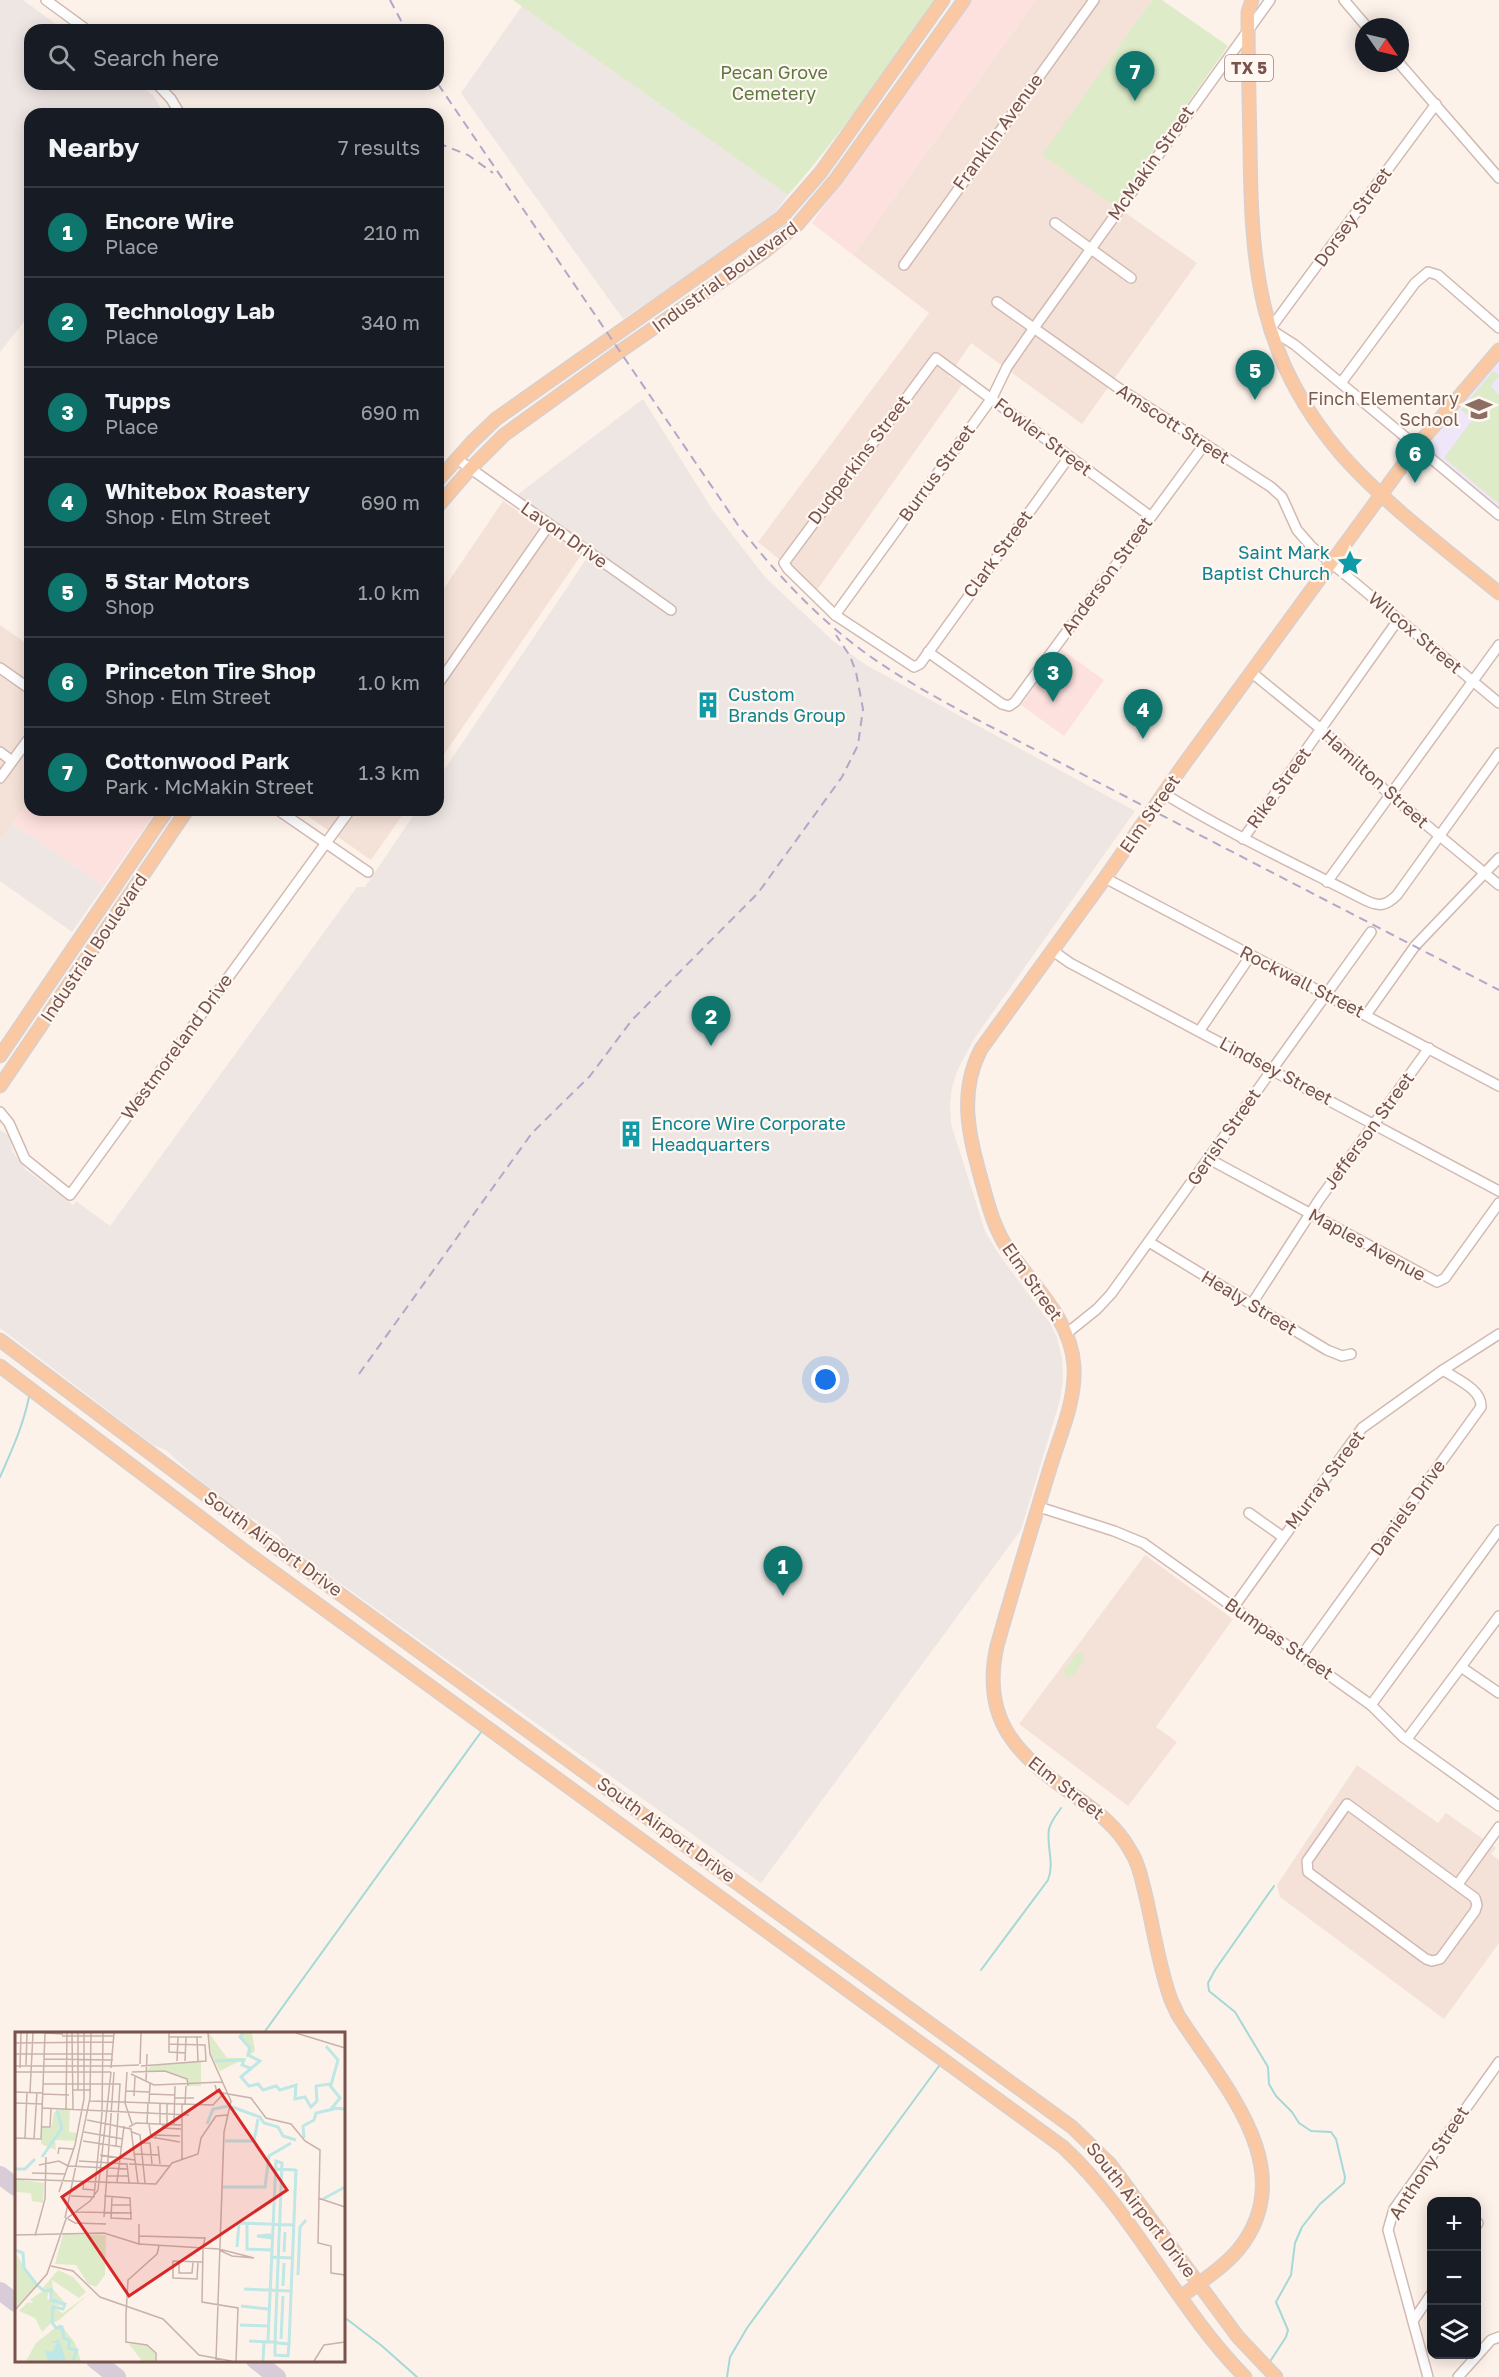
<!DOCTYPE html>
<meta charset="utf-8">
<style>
body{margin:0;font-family:"Golos Text",sans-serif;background:#242831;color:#f1f3f6}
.controls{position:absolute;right:18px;bottom:18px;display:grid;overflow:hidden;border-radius:12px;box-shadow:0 3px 15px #0003}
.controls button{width:54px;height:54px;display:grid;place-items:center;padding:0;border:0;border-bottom:2px solid #363941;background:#171b24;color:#f1f3f6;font:30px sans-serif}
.compass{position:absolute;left:1355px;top:18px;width:54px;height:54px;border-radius:50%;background:#171b24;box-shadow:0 3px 15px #0003;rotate:124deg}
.you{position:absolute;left:826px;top:1380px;width:21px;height:21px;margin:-15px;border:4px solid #fff;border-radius:50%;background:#1a73e8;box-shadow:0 0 0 9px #1a73e833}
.badge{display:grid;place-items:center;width:39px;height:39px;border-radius:50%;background:#0f766e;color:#fff;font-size:20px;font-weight:700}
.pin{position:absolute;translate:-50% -50px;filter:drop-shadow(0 2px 3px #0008)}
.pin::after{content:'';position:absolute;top:32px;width:21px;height:18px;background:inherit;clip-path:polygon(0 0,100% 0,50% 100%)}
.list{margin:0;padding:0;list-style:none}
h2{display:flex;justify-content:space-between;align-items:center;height:78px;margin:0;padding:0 24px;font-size:26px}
h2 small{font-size:20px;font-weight:400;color:#9ea1a6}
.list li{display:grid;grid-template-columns:39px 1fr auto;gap:18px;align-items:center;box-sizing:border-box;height:90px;padding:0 24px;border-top:2px solid #363941}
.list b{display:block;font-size:22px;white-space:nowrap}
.list p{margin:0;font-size:20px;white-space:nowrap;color:#9ea1a6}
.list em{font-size:20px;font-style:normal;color:#9ea1a6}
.icon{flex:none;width:33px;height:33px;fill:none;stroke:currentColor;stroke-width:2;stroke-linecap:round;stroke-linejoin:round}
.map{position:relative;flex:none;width:1499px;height:2377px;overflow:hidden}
.search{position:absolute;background:#171b24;box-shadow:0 3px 15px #0003;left:24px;top:24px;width:420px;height:66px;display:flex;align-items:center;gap:15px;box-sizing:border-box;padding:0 21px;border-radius:18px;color:#9ea1a6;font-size:22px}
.panel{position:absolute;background:#171b24;box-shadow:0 3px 15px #0003;left:24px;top:108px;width:420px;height:708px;border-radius:18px}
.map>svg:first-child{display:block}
.residential{fill:#f4e2d8}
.commercial{fill:#fde1de}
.industrial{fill:#eee6e3}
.education{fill:#efe6f9}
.green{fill:#ddebc8}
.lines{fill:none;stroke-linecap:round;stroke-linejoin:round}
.stream{stroke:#a4d9d7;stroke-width:2}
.taxiway{stroke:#d8ccd9;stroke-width:18}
.minor-casing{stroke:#d2bab2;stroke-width:12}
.major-casing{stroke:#d9cfcd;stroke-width:15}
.minor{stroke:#fff;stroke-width:9}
.major{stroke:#fac9a3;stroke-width:12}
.rail{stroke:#b2a7c8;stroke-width:2;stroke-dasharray:9 6;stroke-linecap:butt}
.labels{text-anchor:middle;stroke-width:4.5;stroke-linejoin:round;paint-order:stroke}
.shield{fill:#fff7f1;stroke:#a0847e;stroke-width:1.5}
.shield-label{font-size:16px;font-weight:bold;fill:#78534c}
.park-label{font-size:18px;fill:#5d7841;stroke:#fff7f1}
.street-label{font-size:18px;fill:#78534c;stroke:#fff7f1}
.education-label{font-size:18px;fill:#785e54;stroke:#fff7f1;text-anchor:end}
.culture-label{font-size:18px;fill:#0d838f;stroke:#fff7f1;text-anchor:start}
.inset-river{fill:none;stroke:#bee7e5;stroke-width:3}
.inset-road{fill:none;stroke:#c8b2ab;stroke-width:1.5}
.view{fill:#d62828;fill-opacity:0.15;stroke:#d62828;stroke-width:3}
.inset-edge{fill:none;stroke:#78534c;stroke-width:3}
</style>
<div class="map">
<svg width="1499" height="2377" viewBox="0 0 1499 2377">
<rect width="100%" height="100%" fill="#fdf2ea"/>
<g class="residential">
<polygon points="1036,0 1152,0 1043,155 1197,263 1082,424 971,343 949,376 962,385 817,590 758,542 929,313 853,255"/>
<polygon points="503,501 582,554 438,763 438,597"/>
<polygon points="0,625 30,646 30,799 0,840"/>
<polygon points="299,810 406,810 371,860"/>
<polygon points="1145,1555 1233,1619 1156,1727 1177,1742 1128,1806 1019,1724"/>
<polygon points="1357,1765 1438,1823 1446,1813 1496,1848 1491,1854 1499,1860 1499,1943 1444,2019 1280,1897 1277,1885"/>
</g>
<g class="commercial">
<polygon points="970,0 1036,0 853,255 812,223"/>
<polygon points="1061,649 1104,680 1064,736 1021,705"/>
<polygon points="30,799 30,810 157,810 104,886 12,823"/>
</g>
<g class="industrial">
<polygon points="0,0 23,0 64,30 30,30 30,84 138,84 153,95 164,114 30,114 30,314 0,352"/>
<polygon points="522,6 788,195 769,221 623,319 461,93"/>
<polygon points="643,399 712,509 766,578 832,640 866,665 1135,811 974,1039 957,1071 952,1088 950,1104 951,1124 985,1231 998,1253 1050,1323 1057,1337 1062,1358 1063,1380 1060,1400 1021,1530 761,1883 492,1692 284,1543 278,1535 258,1523 257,1520 250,1518 193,1475 166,1450 153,1445 0,1328 0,1130 9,1136 13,1152 25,1169 73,1205 76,1201 110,1226 357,887 365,887 417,810 438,810 438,779 593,549 517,495"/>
<polygon points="12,823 104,886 72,932 0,881 0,840"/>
</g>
<polygon class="education" points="1499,362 1499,508 1427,447 1489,371"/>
<g class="green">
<path d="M513,0H934C887,66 842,134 788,195Z"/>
<polygon points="1152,0 1162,0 1228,46 1115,206 1042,155"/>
<polygon points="1493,371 1499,375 1491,386 1499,395 1499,504 1444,458 1473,419 1461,410"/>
<polygon points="1077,1653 1081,1653 1085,1658 1074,1675 1066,1678 1064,1671"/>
</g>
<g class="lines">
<g class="stream">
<path d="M0,1477C12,1450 23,1426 29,1397"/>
<path d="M981,1970L1048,1880C1055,1862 1046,1847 1049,1829C1051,1821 1057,1814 1061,1808"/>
<polyline points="263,2034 481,1732"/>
<polyline points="344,2317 382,2346 417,2377"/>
<polyline points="1271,2360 1286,2337 1288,2330 1276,2302 1291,2275 1295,2243 1302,2227 1320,2204 1344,2183 1345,2177 1336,2139 1331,2132 1311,2131 1299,2123 1292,2112 1276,2096 1269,2084 1268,2067 1235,2012 1209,1991 1208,1983 1215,1970 1274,1886"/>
<polyline points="727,2377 730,2357 747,2328 939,2066"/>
</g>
<g class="taxiway">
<polyline points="0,2175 16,2187"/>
<polyline points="0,2291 16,2303"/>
<polyline points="95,2360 117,2377"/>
<polyline points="255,2360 277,2377"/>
</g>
<g class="minor-casing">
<g id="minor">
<polyline points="46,0 87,30"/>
<polyline points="1344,0 1367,27"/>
<polyline points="1399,63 1499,178"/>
<polyline points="157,84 171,99 180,114"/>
<polyline points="1436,104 1270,329 1295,345 1499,515"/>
<polyline points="1055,223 1131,278"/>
<polyline points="904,265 1094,0"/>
<polyline points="997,302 1117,387 1271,487 1282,497 1297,530 1311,546 1499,703"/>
<polyline points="1341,383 1415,283 1428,272 1438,275 1499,328"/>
<polyline points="1069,457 920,664 914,667 835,615 788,569 784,563 936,358 1150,516"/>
<polyline points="457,459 671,610"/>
<polyline points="835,615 992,398 1007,367 1034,328 1270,0"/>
<polyline points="928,652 1002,704 1009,706 1015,702 1204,445"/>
<polyline points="0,668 30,689"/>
<polyline points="1251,672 1321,729 1389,794 1499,885"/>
<polyline points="438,684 549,525"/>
<polyline points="0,752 12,761"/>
<polyline points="0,778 30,737"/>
<path d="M1163,793C1228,833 1297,865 1365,900C1379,907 1386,906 1397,895L1499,753"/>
<polyline points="278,810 368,872"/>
<polyline points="1243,839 1398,620"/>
<polyline points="1105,878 1499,1086"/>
<polyline points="1327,882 1499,645"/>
<polyline points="1053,951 1070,963 1499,1191"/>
<polyline points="1366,1015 1415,946 1499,858"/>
<polyline points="1200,1030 1251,955"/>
<polyline points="0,1112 9,1123 25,1159 70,1195 350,810"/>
<polyline points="1209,1159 1437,1282 1445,1278 1499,1203"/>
<polyline points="1149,1242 1327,1350 1342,1356 1351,1354"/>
<polyline points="1251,1305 1319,1200 1429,1048"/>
<polyline points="1066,1334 1097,1309 1111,1294 1371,932"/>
<polyline points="1039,1507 1114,1531 1143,1543 1371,1705 1403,1737 1499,1806"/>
<polyline points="1249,1513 1283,1537"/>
<polyline points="1233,1608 1362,1428 1443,1370 1499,1334"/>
<path d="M1302,1655L1481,1407C1482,1389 1456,1379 1443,1370"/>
<polyline points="1461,1667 1499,1693"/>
<polyline points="1371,1705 1499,1530"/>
<polyline points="1407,1739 1499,1616"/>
<polygon points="1347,1804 1475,1898 1477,1905 1475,1911 1440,1959 1432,1961 1426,1959 1308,1872 1307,1861"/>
<polyline points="1458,1884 1499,1827"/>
<polyline points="1476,2226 1478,2223"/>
<polyline points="1413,2321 1432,2293"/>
<polyline points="1428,2377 1388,2230 1394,2209 1499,2062"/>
<polyline points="1458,2377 1491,2340 1499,2337"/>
</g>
</g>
<g class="major-casing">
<g id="major">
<path d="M1252,0L1248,12C1248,56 1249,100 1250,144C1251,266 1258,358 1342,455C1385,504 1448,551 1499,593"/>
<polyline points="438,480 472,442 496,419 781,218 821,172 943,0"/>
<polyline points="438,506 470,469 504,435 619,352 764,252 798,224 836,179 964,0"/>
<polyline points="0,1056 167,810"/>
<polyline points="0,1086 187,810"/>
<polyline points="0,1340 263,1538 1072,2127 1110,2164 1238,2337 1276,2377"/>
<path d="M0,1366L250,1555L1063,2147C1135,2214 1176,2307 1245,2377"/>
<path d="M1181,2297C1200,2282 1223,2268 1238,2250C1304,2169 1221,2083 1178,2015L1171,2000C1159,1967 1154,1931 1146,1897C1142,1881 1139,1864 1130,1850C1117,1826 1097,1812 1075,1796C1019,1756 980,1722 997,1646C1014,1586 1032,1527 1050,1468C1060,1435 1076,1401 1074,1366C1071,1319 1033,1286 1008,1249C995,1230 989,1208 983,1186C970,1139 957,1095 981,1049L1105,878L1182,767L1416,447L1499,350"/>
</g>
</g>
<use href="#minor" class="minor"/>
<use href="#major" class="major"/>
<g class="rail">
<polyline points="390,0 406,30"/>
<path d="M438,84L738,525C776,574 820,621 871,657C904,680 939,699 974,718L1499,990"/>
<polyline points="438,143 468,155 493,173"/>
<polyline points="359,1374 532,1133 590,1076 632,1020 758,893 842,777 858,745 863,709 856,672 850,656 836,635"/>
</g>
</g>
<defs>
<g id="school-bare" transform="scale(2.07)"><path d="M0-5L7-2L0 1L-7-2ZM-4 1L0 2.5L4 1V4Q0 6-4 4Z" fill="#8d6e63" stroke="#fff7f1" stroke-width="2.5" paint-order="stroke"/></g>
<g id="sight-bare" transform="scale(2.07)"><path d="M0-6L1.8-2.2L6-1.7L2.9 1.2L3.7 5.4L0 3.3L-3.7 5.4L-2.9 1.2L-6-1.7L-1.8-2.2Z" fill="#0f9aa8" stroke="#fff7f1" stroke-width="2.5" paint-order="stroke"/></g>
<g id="building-bare" transform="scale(2.07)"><path d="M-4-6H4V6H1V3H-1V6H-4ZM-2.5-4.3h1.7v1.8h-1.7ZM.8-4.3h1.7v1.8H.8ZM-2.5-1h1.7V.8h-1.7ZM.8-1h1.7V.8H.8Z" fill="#0f9aa8" stroke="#fff7f1" stroke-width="2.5" paint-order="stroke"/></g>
</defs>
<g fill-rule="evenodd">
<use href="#school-bare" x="1479" y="409"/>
<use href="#sight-bare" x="1350" y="563"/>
<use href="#building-bare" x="708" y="705"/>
<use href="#building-bare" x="631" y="1134"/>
</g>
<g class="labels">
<rect class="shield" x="1225" y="55" width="48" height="26" rx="4.5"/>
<g class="shield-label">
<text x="1249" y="74">TX 5</text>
</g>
<g class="park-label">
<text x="774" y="79">Pecan Grove<tspan x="774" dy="21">Cemetery</tspan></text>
</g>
<g class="street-label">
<text transform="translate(998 132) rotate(-54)" y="6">Franklin Avenue</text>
<text transform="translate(1151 163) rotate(-55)" y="6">McMakin Street</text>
<text transform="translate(1353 217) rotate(-54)" y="6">Dorsey Street</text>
<text transform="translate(725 277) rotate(-36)" y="6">Industrial Boulevard</text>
<text transform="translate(1173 424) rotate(33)" y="6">Amscott Street</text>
<text transform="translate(1043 437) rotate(37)" y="6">Fowler Street</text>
<text transform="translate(859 460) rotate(-53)" y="6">Dudperkins Street</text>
<text transform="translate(937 473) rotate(-54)" y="6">Burrus Street</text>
<text transform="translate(564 535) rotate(35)" y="6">Lavon Drive</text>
<text transform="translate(998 554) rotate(-54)" y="6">Clark Street</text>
<text transform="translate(1107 576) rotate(-54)" y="6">Anderson Street</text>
<text transform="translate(1415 633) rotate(40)" y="6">Wilcox Street</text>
<text transform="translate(1375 779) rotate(42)" y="6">Hamilton Street</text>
<text transform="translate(1279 788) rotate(-54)" y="6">Rike Street</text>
<text transform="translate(1150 814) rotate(-55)" y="6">Elm Street</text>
<text transform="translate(94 948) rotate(-56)" y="6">Industrial Boulevard</text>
<text transform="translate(1302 982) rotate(27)" y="6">Rockwall Street</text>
<text transform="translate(177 1047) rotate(-54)" y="6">Westmoreland Drive</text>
<text transform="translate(1276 1071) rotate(28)" y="6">Lindsey Street</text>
<text transform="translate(1369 1131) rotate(-54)" y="6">Jefferson Street</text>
<text transform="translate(1224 1137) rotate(-55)" y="6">Gerish Street</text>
<text transform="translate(1367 1245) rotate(29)" y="6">Maples Avenue</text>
<text transform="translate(1032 1282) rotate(55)" y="6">Elm Street</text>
<text transform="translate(1249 1303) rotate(31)" y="6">Healy Street</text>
<text transform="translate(1325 1480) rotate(-53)" y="6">Murray Street</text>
<text transform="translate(1408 1508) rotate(-54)" y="6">Daniels Drive</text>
<text transform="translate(273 1544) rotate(36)" y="6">South Airport Drive</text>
<text transform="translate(1279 1639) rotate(35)" y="6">Bumpas Street</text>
<text transform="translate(1066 1788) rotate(38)" y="6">Elm Street</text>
<text transform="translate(666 1830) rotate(36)" y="6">South Airport Drive</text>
<text transform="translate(1429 2163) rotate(-57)" y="6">Anthony Street</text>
<text transform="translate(1141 2210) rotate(52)" y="6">South Airport Drive</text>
</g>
<g class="education-label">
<text x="1459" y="405">Finch Elementary<tspan x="1459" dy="21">School</tspan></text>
</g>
<g class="culture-label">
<text x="1330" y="559" text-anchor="end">Saint Mark<tspan x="1330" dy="21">Baptist Church</tspan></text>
<text x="728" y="701">Custom<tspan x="728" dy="21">Brands Group</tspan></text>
<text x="651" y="1130">Encore Wire Corporate<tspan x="651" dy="21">Headquarters</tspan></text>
</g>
</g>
<g transform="translate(15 2032)">
<rect width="330" height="330" fill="#fdf2ea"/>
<path d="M194,1L212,26H231L233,16L225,1H237L240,19L231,26L205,39L196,23ZM186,29V54H173L172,47L152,39L132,40L135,34ZM48,77H55L54,100L62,101L60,109L40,108L41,118L38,117L26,112L27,95L36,96L39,80ZM0,147L29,151L28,171L17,169L16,161L0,160ZM48,202L91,203L90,243L81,255L73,252L61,233L40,232ZM0,220L22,255L0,276ZM43,238L58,245L71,260L64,266L37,248L38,257L49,270L38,268L37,258L27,257ZM34,259L32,267L50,273L38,274L37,290L27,300L20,286L4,279L12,271L19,270L15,268L26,260ZM74,262L44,288L38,291V276L48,281ZM45,292L60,311L66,329H11L21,311ZM114,312L131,313L140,321V329H127Z" fill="#ddebc8"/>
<path d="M44,307L51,329H46L45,324V329H33L30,318L37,320L42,311H36Z" fill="#bee7e5"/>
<path class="inset-river" d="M228,1L225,5L235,16L233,23L245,29L226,45L234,54L243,52L248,58L261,54L265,58L281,53L280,67L290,65L296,75L302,69L301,54L314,52L325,66L317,76L330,77M311,14L323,28L316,53M200,29L229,28L227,33L237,37M217,75L245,85L249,91L263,95L268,104L281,108M192,92L198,77L214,74M289,106L288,94L299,88L301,81L319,77M210,109H239L243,87M27,125L47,96L42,78M0,137H10L20,127M260,137L281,138M208,155H250L254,124L276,111M308,167L330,155M232,192V217L256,218M256,203L242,204L257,206M222,215L224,191L279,193M0,218L8,221L9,236L22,253L29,259L36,258V268L50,272L48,277L38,275L37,290L41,296L47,295L49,306L55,309L53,316L62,318L58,329M269,220L270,200M257,225L277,226M283,243L285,195L291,188M268,254L269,231M229,257L276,259M226,274L253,277M225,293L253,294M266,307L268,264M234,309L253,310M274,313L273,324L260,323V310L267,131L261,129L253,308L254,310H260L263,311L274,312M274,313L281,137M248,329L249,311"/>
<path class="inset-road" d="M30,1L48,2M57,1L58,77M154,1V20L171,21M193,1L195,22L216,69L209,100L201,328M281,1L330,16M47,4H98M154,5H187M182,5L183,29M0,11L98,10M0,22H98M29,27L98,28M162,29L163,5M170,29L171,5M125,32L126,1M11,33L12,1M0,34H97M97,34L124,33M126,34L191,29L190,13L154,12M5,36L6,1M96,36L99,1M0,40H96M112,40L110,71L117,92M117,40L150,39L172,47L173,54M116,42L139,53L207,50M131,50L132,22M28,52H105L101,114M200,53L202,60L236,66L251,86L276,92L290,109L305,118L303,211L316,214V241L330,243M57,58H76M63,58V1M111,59L134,60M0,60L28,61M15,60L18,1M28,62L54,63M134,62L160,63M119,64L120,45M160,66H179M75,69L198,73L209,61M0,71L27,72M134,71L135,52M167,72V127M170,72L171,54M27,76L174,83M51,77L52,1M72,88L116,97L123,151M132,91L133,71M134,92L136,105L165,110M145,92V71M148,92V96L166,97M152,92V71M159,92L160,54M26,95H35L36,77M114,95L121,91L166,93M69,100L108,107M117,100L125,103L130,151M0,106L26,107L30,1M10,106L12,60M19,107L22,60M140,107L141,103L165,104M68,109L107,115M126,111H135L137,132M143,114L145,132M43,122L44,116L58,117M119,122L144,123M85,123L120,128M64,129L112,132L114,151M114,132L155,134M24,133L44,129L53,134L113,137M17,141L50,142M92,144H114M0,147L141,152L157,131L183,122L186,106L201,84L213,83M69,149L68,157L79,158M102,150L109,94M44,160L60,113L69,67V1M56,164L79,165L87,81L88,1M89,164L115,166L116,187L96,186L97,165M303,166L330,175M96,173H115M61,180L117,181M89,185L99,40M50,186L75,66L76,1M53,187L60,191L91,192M0,203L89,201L124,212L204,217M20,204L30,167L31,125M124,204L190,206L188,216M124,213V192M188,217L187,270L223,276L221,329M204,218L217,224L239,226L204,217M164,229V241H177L178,230M183,230L182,247L158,246V229L187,230M36,234L58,239L85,265L148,287L184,323L216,329M0,278L32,242L51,187L75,169L83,158L96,40M141,329V321L132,313L111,310V282L113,248L142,222L144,214M299,329L309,313L330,310"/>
<path class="view" d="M204,58L272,158L114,264L47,165Z"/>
<rect width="330" height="330" class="inset-edge"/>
</g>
</svg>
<div class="controls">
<button>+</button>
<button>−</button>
<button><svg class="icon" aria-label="layers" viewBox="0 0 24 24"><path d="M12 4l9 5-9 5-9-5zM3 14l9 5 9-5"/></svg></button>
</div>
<svg class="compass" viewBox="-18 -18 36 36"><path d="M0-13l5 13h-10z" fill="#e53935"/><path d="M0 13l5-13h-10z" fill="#9ea1a6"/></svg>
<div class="you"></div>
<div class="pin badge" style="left:783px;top:1596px">1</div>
<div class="pin badge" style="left:711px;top:1046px">2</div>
<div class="pin badge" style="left:1053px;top:702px">3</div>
<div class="pin badge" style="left:1143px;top:739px">4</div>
<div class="pin badge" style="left:1255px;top:400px">5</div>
<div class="pin badge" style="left:1415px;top:483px">6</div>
<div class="pin badge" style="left:1135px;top:101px">7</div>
<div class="search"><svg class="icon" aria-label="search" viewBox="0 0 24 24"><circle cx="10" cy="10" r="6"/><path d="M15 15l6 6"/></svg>Search here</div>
<section class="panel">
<h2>Nearby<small>7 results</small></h2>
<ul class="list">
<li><span class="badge">1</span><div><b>Encore Wire</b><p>Place</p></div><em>210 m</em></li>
<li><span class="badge">2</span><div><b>Technology Lab</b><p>Place</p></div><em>340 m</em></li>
<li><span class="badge">3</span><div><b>Tupps</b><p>Place</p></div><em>690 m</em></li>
<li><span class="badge">4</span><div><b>Whitebox Roastery</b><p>Shop · Elm Street</p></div><em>690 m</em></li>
<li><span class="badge">5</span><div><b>5 Star Motors</b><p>Shop</p></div><em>1.0 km</em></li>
<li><span class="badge">6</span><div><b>Princeton Tire Shop</b><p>Shop · Elm Street</p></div><em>1.0 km</em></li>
<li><span class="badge">7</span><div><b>Cottonwood Park</b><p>Park · McMakin Street</p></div><em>1.3 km</em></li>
</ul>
</section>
</div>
